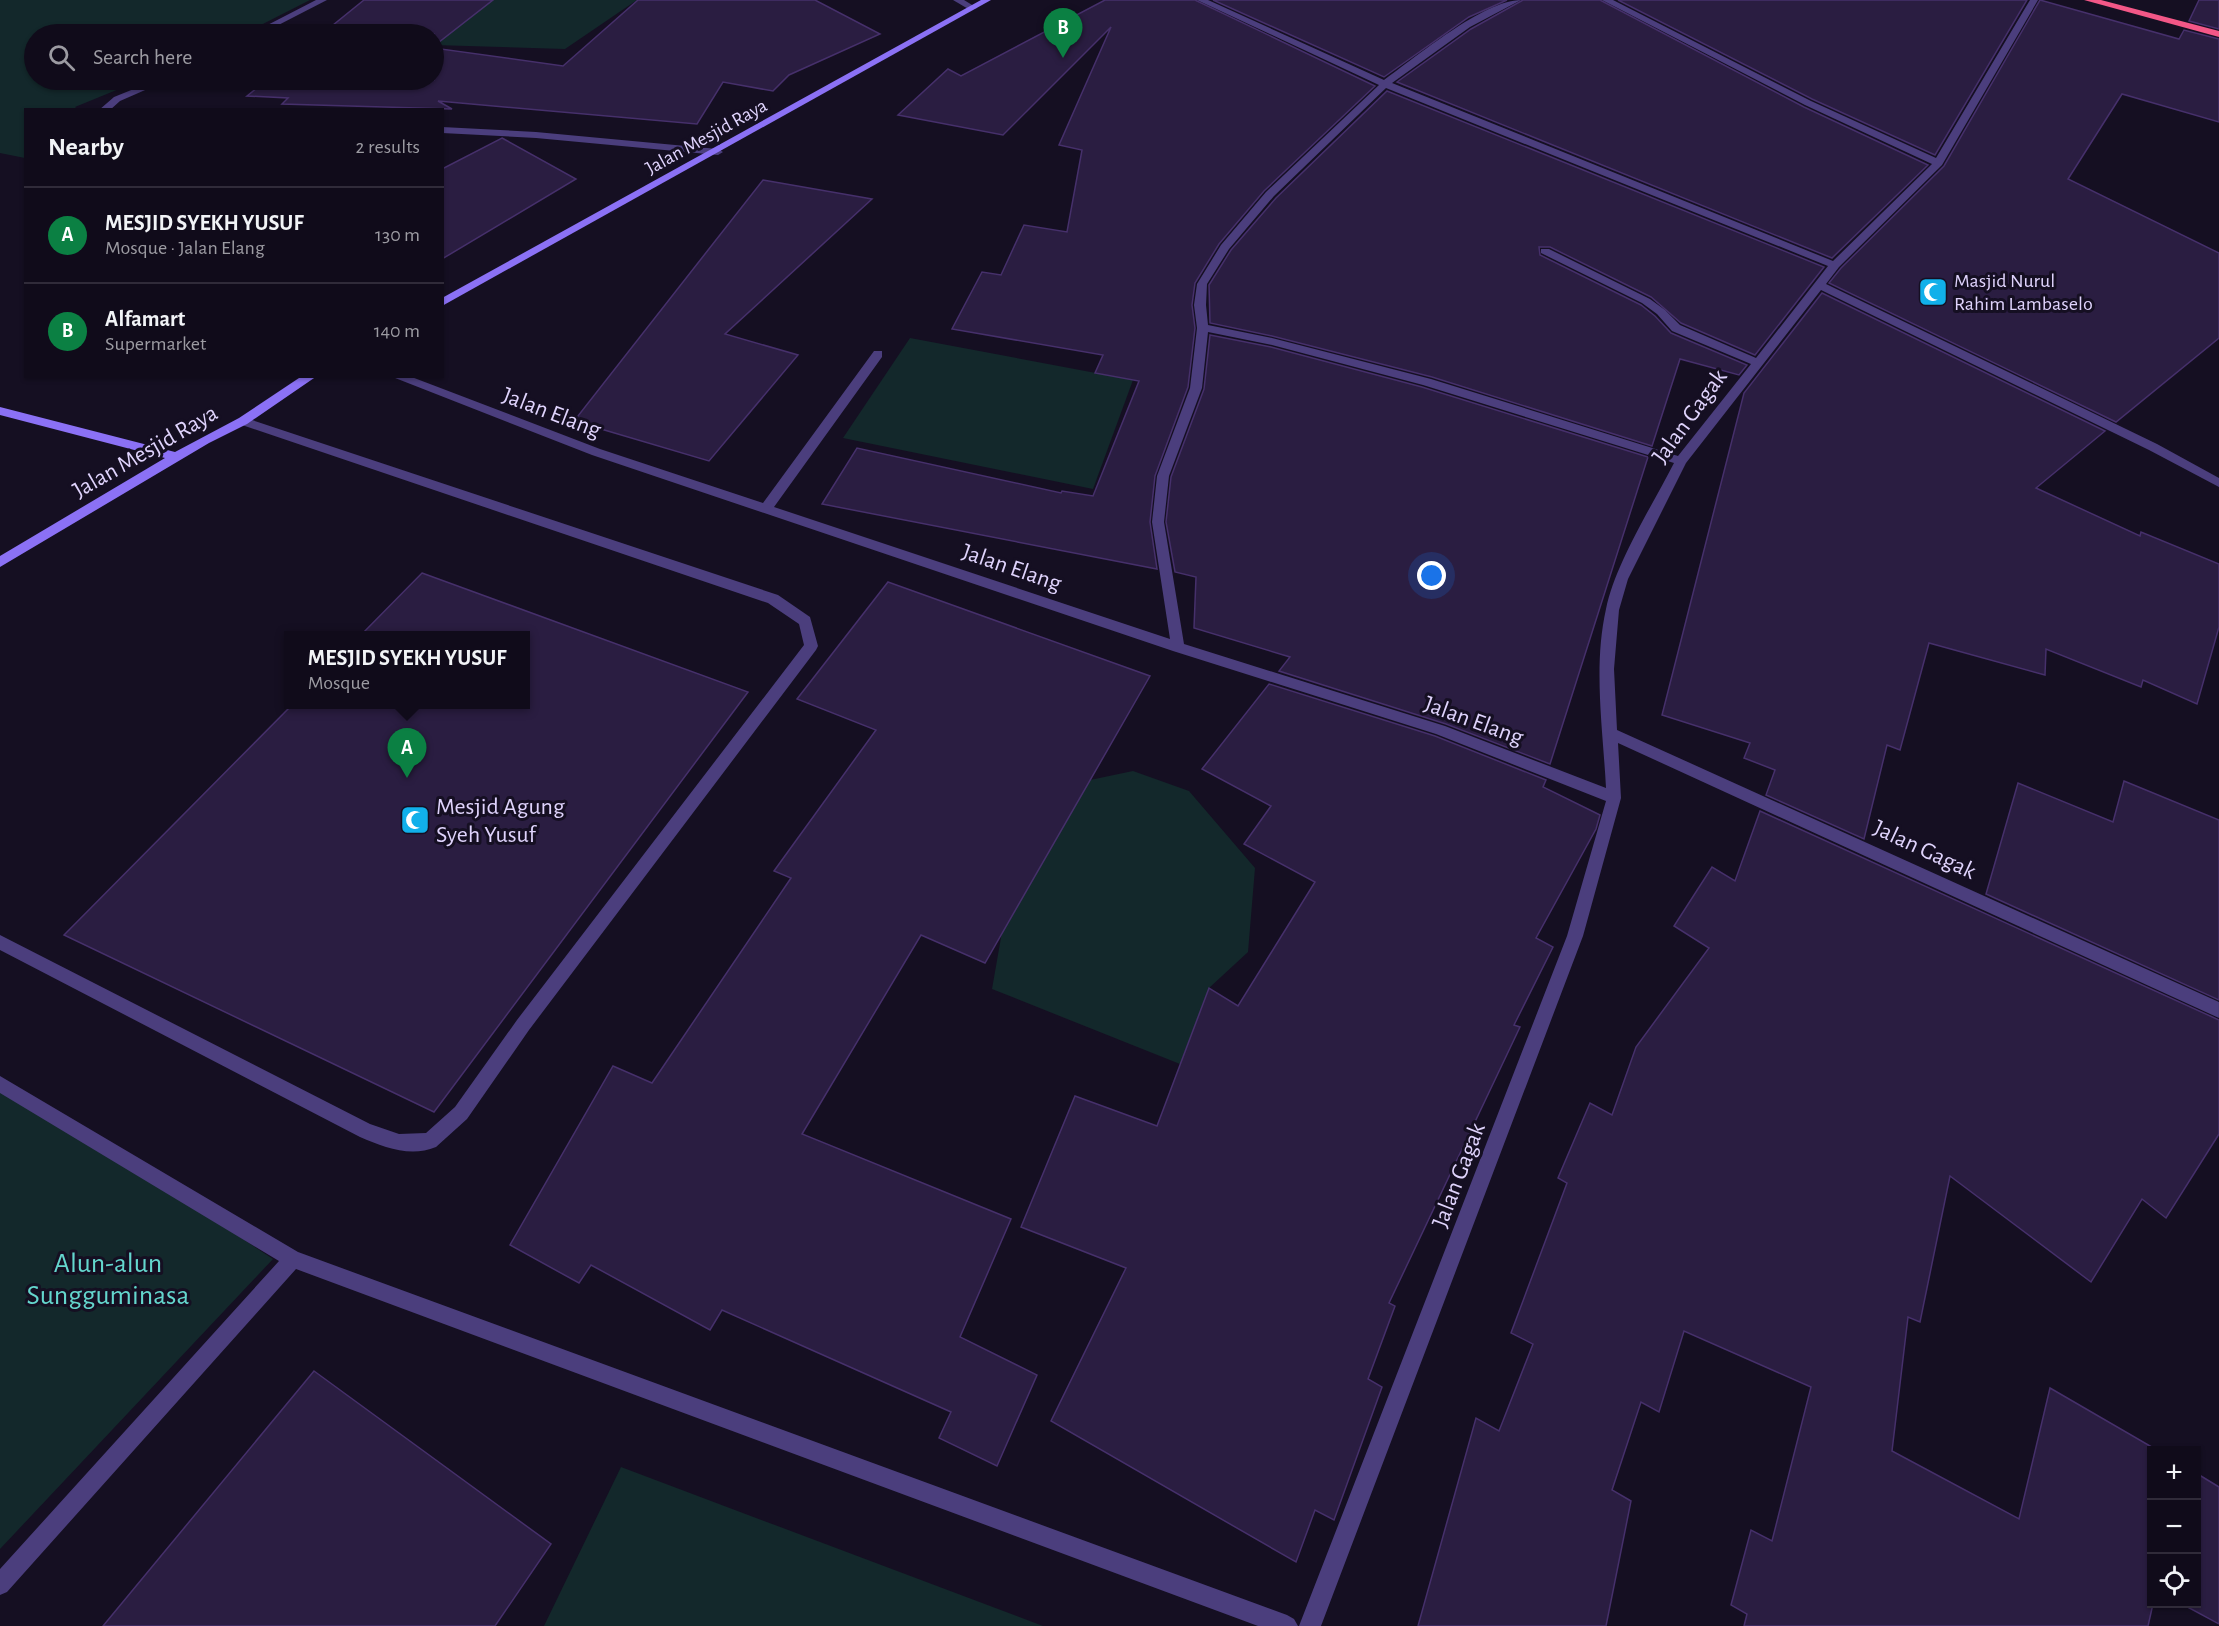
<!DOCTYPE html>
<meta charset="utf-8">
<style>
body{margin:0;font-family:"Alegreya Sans",sans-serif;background:#191423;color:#f1f3f6}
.controls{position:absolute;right:18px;bottom:18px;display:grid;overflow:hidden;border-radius:0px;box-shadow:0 2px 4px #0004}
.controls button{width:54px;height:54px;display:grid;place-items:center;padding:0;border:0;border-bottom:2px solid #302b39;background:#100b1a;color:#f1f3f6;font:30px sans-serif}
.you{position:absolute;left:1432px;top:576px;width:21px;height:21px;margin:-15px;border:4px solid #fff;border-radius:50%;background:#1a73e8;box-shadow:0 0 0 9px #1a73e833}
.badge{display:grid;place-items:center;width:39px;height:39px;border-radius:50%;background:#0b8043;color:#fff;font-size:20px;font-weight:700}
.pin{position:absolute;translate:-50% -50px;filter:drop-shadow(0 2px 3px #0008)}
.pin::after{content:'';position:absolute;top:32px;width:21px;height:18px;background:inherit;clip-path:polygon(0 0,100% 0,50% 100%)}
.popup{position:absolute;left:284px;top:631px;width:246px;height:78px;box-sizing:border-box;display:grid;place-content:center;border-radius:0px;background:#100b1a;filter:drop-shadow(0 2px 4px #0005);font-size:20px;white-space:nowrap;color:#9c9ba2}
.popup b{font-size:22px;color:#f1f3f6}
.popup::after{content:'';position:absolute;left:50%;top:100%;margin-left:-12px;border:12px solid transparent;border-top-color:#100b1a}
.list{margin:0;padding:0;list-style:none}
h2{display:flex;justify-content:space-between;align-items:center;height:78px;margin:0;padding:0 24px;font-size:26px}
h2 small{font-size:20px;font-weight:400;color:#9c9ba2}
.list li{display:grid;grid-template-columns:39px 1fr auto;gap:18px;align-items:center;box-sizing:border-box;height:96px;padding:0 24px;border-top:2px solid #302b39}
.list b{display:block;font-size:22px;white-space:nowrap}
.list p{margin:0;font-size:20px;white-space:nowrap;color:#9c9ba2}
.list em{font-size:20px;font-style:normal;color:#9c9ba2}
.icon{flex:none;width:33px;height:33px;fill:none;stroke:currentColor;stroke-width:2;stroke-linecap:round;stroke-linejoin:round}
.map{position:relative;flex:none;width:2219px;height:1626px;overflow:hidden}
.search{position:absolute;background:#100b1a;box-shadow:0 2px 4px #0004;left:24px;top:24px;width:420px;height:66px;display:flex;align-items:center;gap:15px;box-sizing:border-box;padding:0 21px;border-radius:33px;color:#9c9ba2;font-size:22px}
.panel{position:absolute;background:#100b1a;box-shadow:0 2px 4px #0004;left:24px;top:108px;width:420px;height:270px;border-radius:0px}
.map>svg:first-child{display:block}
.green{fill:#13282b}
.building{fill:#2a1d41;stroke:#46306b;stroke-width:1.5}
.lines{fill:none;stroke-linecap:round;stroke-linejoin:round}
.lane{fill:#4b3e7d;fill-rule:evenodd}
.street{fill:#4b3e7d;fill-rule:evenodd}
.secondary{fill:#8b71f5;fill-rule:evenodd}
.highway{fill:#f35787;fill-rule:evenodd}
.labels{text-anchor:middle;stroke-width:6;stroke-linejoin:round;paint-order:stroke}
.far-street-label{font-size:20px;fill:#dfd3fc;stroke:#150f22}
.far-poi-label{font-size:20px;fill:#dfd3fc;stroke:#150f22;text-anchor:start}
.street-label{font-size:24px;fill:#dfd3fc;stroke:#150f22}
.poi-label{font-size:24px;fill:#dfd3fc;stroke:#150f22;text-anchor:start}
.near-park-label{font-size:28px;fill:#64d6cd;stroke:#150f22}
</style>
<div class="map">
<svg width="2219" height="1626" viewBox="0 0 2219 1626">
<rect width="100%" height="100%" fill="#150f22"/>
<g class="green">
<polygon points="0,0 310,0 243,34 34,34 34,80 141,80 75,107 77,109 26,110 25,158 0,153"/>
<polygon points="482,0 637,0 565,49 434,45 434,38"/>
<polygon points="910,338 1133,380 1093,489 843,438"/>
<polygon points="1133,771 1189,791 1255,868 1248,952 1209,988 1180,1064 992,989 1017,846 989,801"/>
<polygon points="0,1078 273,1259 0,1549"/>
<polygon points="621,1467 1043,1626 544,1626"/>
</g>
<g class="building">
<polygon points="364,0 493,0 434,46 434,34 322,34"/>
<polygon points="638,0 815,0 880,34 789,75 773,91 723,82 697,124 438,101 452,109 282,104 288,98 247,96 267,80 434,80 434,48 563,66"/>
<polygon points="1105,0 1195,0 1375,86 1264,191 1219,244 1195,283 1192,305 1195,328 1188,387 1155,476 1150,522 1157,569 822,504 857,448 1061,493 1062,491 1093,496 1139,381 1095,373 1103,355 952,329 982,272 1001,275 1024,225 1067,232 1082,150 1059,145 1111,27 1003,135 898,115 948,69 961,76"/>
<polygon points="1213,0 1507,0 1469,17 1384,77"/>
<polygon points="1523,0 1600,0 1804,107 1928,165 1832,258 1397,82 1471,29"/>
<polygon points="1618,0 2027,0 1935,155 1812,99"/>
<polygon points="2040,0 2179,39 2184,30 2219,39 2219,122 2122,94 2068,179 2219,253 2219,338 2116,422 1829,283 1841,268 1944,166"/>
<polygon points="2199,0 2219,0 2219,29 2189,21"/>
<polygon points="1387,91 1824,267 1755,355 1681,323 1651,297 1550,247 1539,247 1540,255 1641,305 1655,316 1671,333 1747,365 1739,375 1680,359 1652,446 1432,377 1272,336 1210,323 1209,285 1231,250 1276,198"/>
<polygon points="502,138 576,179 442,259 442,169"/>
<polygon points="763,180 872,199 725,334 798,355 709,461 574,421"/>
<polygon points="1822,293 2105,431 2036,488 2140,536 2141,532 2219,564 2219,627 2197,704 2143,680 2141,687 2046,649 2045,675 1929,643 1900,750 1887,745 1864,839 1766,795 1775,770 1744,758 1750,743 1662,715 1744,393"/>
<polygon points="1210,335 1271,347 1422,387 1648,457 1550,764 1446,724 1279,671 1290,657 1194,628 1196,577 1175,572 1166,522 1171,477 1204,389"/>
<polygon points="422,573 748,692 434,1112 64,935 292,705 525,705 525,636 360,636"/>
<polygon points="888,582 1150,676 985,963 921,935 802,1134 1011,1219 960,1337 1037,1375 997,1466 939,1438 951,1412 722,1310 710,1330 591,1265 579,1283 510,1245 613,1066 652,1083 791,878 774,871 876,730 797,699"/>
<polygon points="1269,684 1435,736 1546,780 1543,787 1600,815 1596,829 1536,938 1553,947 1514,1025 1520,1027 1389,1303 1395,1306 1368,1379 1382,1387 1334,1520 1315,1510 1296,1562 1051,1421 1126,1268 1021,1227 1075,1096 1157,1126 1209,988 1238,1006 1315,882 1244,844 1271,806 1202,769"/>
<polygon points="2124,781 2219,820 2219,1000 1986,894 2018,783 2113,822"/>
<polygon points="1760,811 2219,1020 2219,1134 2166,1218 2142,1199 2091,1282 1950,1176 1920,1322 1908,1317 1892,1451 2019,1519 2050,1388 2157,1450 2151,1450 2153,1604 2148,1626 1744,1626 1747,1614 1731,1605 1751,1530 1772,1541 1811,1387 1684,1331 1659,1412 1641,1402 1612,1490 1631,1501 1606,1626 1418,1626 1476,1418 1499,1431 1533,1344 1511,1333 1567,1183 1558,1178 1590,1103 1612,1115 1636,1047 1709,948 1674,926 1712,867 1735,881"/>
<polygon points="314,1371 551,1544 495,1626 103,1626"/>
<polygon points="2196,1473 2219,1487 2219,1624 2182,1604 2196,1604"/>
</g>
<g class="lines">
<path class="lane" d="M243,417L778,595L810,617L818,646L816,650L529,1030L467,1119L436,1147C410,1158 384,1147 360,1137L0,950V935L370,1124L399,1134L426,1133L455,1107L517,1020L804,645L799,624L768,603L239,424L237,421Z"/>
<g class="street">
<polygon points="316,0 327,0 261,34 250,34"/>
<polygon points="953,0 964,0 977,8 970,10"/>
<path d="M1197,0H1208L1384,80C1416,57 1484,0 1521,0L1470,27L1392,83L1833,261L1932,164L1805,105L1602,0H1613L1811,101L1936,158L2030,0H2038L1942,165L1839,267L1826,284L2157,444L2219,478V487L2149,450L1821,290L1686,463L1628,579L1619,610L1614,669L1617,730L2219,1002V1018L1618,743L1621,798L1583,936L1321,1626H1299L1567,936L1606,801L1436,734L1173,651L592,455L390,376H409L600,449L763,503L874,351H882V357L774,507L1170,639L1152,522L1157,476L1190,388L1197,328L1194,305L1197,284L1221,245L1266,192L1379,85ZM1386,88L1828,266L1756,358L1680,325L1665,310L1650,299L1549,249H1541V253L1642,303L1657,314L1672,331L1751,364L1678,456L1431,379L1272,338L1208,325L1206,305L1207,284L1229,249L1274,196ZM1208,332L1272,345L1423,385L1674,463C1652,506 1615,564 1606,609C1593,667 1603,730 1606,788L1445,726L1184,644L1164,522L1169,476L1202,388Z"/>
<polygon points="156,80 168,80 120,101 110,110 99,110 114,97"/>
<polygon points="442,127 536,132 718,149 723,152 718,155 536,138 442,133"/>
<polygon points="0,1076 298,1252 1287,1615 1294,1619 1298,1626 1258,1626 296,1269 7,1592 0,1595 0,1569 279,1261 0,1093"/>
</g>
<g class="secondary">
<polygon points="981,0 991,0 442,306 442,298"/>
<polygon points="302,376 317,376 247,424 209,443 0,567 0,556 165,458 0,415 0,407 175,452 239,418"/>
</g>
<polygon class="highway" points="2084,0 2101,0 2219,31 2219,37"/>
</g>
<defs>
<g id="mosque-square" transform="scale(1.5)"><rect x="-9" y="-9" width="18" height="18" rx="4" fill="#11b0ea" stroke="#150f22"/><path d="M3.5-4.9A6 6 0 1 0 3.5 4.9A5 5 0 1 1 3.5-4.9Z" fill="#fff"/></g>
</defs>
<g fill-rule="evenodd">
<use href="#mosque-square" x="1933" y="292"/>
<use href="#mosque-square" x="415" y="820"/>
</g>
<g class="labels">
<g class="far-street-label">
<text transform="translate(706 136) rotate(-29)" y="7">Jalan Mesjid Raya</text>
</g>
<g class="far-poi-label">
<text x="1954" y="287">Masjid Nurul<tspan x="1954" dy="23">Rahim Lambaselo</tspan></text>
</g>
<g class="street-label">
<text transform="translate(552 412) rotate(21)" y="8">Jalan Elang</text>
<text transform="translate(1689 416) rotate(-54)" y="8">Jalan Gagak</text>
<text transform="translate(145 451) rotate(-30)" y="8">Jalan Mesjid Raya</text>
<text transform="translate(1012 567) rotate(19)" y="8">Jalan Elang</text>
<text transform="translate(1474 720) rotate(20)" y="8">Jalan Elang</text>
<text transform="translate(1925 849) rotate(25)" y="8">Jalan Gagak</text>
<text transform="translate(1458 1175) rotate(-69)" y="8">Jalan Gagak</text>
</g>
<g class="poi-label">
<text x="436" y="814">Mesjid Agung<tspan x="436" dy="28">Syeh Yusuf</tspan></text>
</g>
<g class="near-park-label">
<text x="108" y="1272">Alun-alun<tspan x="108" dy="32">Sungguminasa</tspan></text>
</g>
</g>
</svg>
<div class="controls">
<button>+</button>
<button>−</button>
<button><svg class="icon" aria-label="locate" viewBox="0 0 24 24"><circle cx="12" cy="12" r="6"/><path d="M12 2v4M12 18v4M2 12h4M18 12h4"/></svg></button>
</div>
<div class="you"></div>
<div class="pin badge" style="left:407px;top:778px">A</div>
<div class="popup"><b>MESJID SYEKH YUSUF</b>Mosque</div>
<div class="pin badge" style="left:1063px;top:58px">B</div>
<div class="search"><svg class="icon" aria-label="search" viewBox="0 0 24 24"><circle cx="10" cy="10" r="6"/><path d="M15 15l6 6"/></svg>Search here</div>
<section class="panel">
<h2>Nearby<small>2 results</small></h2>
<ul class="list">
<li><span class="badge">A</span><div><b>MESJID SYEKH YUSUF</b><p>Mosque · Jalan Elang</p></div><em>130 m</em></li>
<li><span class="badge">B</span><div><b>Alfamart</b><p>Supermarket</p></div><em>140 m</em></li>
</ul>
</section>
</div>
